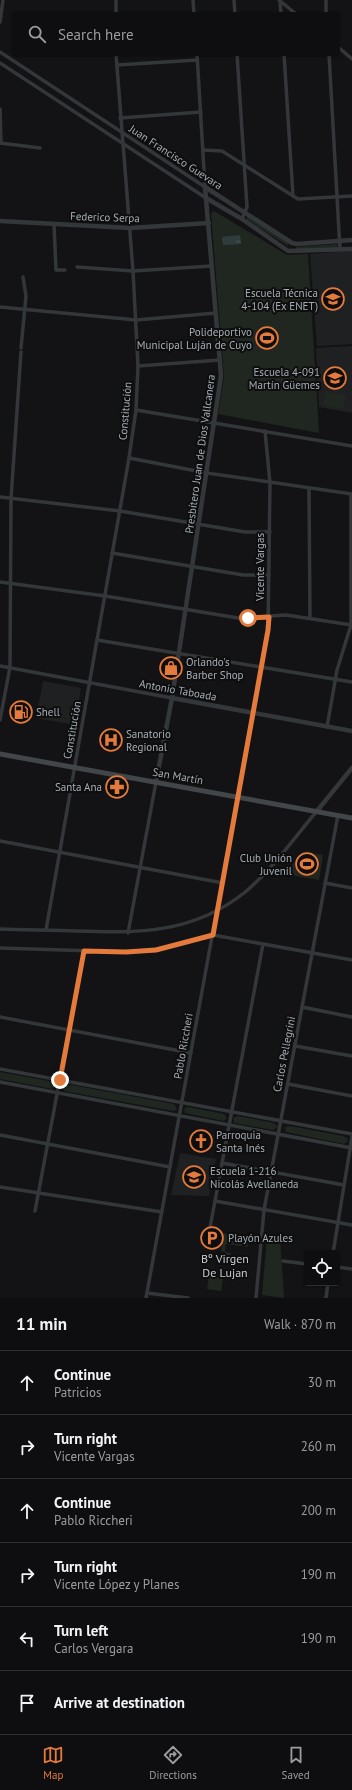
<!DOCTYPE html>
<meta charset="utf-8">
<style>
body{margin:0;font-family:"PT Sans",sans-serif;background:#171719;color:#f1f3f6}
.controls{position:absolute;right:12px;bottom:12px;display:grid;overflow:hidden;border-radius:4px;box-shadow:0 1px 3px #0004}
.controls button{width:36px;height:36px;display:grid;place-items:center;padding:0;border:0;border-bottom:1px solid #2e2e30;background:#0e0e10;color:#f1f3f6;font:20px sans-serif}
.stop{position:absolute;width:12px;height:12px;margin:-9px;border:3px solid #e47a3b;border-radius:50%;background:#fff}
.stop.end{background:#e47a3b;border-color:#fff;box-shadow:0 1px 4px #0008}
.list{margin:0;padding:0;list-style:none}
h2{display:flex;justify-content:space-between;align-items:center;height:52px;margin:0;padding:0 16px;font-size:17px}
h2 small{font-size:13px;font-weight:400;color:#9b9c9f}
.list li{display:grid;grid-template-columns:26px 1fr auto;gap:12px;align-items:center;box-sizing:border-box;height:64px;padding:0 16px;border-top:1px solid #2e2e30}
.list b{display:block;font-size:15px;white-space:nowrap}
.list p{margin:0;font-size:13px;white-space:nowrap;color:#9b9c9f}
.list em{font-size:13px;font-style:normal;color:#9b9c9f}
.icon{flex:none;width:22px;height:22px;fill:none;stroke:currentColor;stroke-width:2;stroke-linecap:round;stroke-linejoin:round}
.map{position:relative;flex:none;width:352px;height:1298px;overflow:hidden}
.search{position:absolute;background:#0e0e10;box-shadow:0 1px 3px #0004;left:12px;right:12px;top:12px;height:44px;display:flex;align-items:center;gap:10px;box-sizing:border-box;padding:0 14px;border-radius:4px;color:#9b9c9f;font-size:15px}
.sheet{height:436px;background:#0e0e10}
nav{display:flex;justify-content:space-around;align-items:center;box-sizing:border-box;height:56px;border-top:1px solid #2e2e30;background:#0e0e10;font-size:11px;color:#9b9c9f}
nav a{display:grid;justify-items:center;gap:2px}
nav .on{color:#e47a3b}
.map>svg:first-child{display:block}
.built{fill:#1f2021}
.green{fill:#202720}
.water{fill:url(#water-ripples)}
.lines{fill:none;stroke-linecap:round;stroke-linejoin:round}
.minor{stroke:#343739;stroke-width:3.5}
.tertiary{stroke:#343739;stroke-width:4.5}
.secondary{stroke:#424649;stroke-width:5}
.route{stroke:#e47a3b;stroke-width:5}
.labels{text-anchor:middle;stroke-width:4;stroke-linejoin:round;paint-order:stroke}
.street-label{font-size:11px;fill:#a6aeb4;stroke:#0e0e0f}
.poi-label{font-size:11px;fill:#a6aeb4;stroke:#0e0e0f;text-anchor:start}
.neighbourhood-label{font-size:12px;fill:#c6ccd0;stroke:#0e0e0f}
</style>
<div class="map">
<svg width="352" height="1298" viewBox="0 0 352 1298">
<defs>
<pattern id="water-ripples" width="26" height="14" patternUnits="userSpaceOnUse"><rect width="26" height="14" fill="#2f3c3e"/><path d="M2 4q2-2 4 0t4 0M15 11q2-2 4 0t4 0" fill="none" stroke="#4a5658"/></pattern>
</defs>
<rect width="100%" height="100%" fill="#131315"/>
<g class="built">
<polygon points="352,251 352,344 317,346 310,254"/>
<polygon points="352,346 352,413 319,407 316,348"/>
<polygon points="43,681 81,688 75,725 36,718"/>
<polygon points="180,1153 216,1159 209,1196 171,1195"/>
</g>
<g class="green">
<polygon points="214,211 287,255 308,254 319,433 218,414 224,377 211,213"/>
<polygon points="247,216 289,243 288,246 247,220"/>
<polygon points="337,244 337,248 296,251 296,247"/>
<polygon points="326,392 346,396 343,409 323,405"/>
<polygon points="303,852 323,855 319,880 285,874"/>
<polygon points="0,1072 54,1082 55,1087 53,1089 0,1079"/>
<polygon points="66,1084 174,1104 177,1109 173,1111 64,1091 62,1087"/>
<polygon points="188,1107 224,1114 227,1118 224,1121 185,1113 184,1109"/>
<polygon points="238,1116 274,1123 278,1127 273,1130 234,1123 233,1118"/>
<polygon points="290,1126 343,1136 347,1138 348,1141 344,1144 286,1132 285,1127"/>
<polygon points="223,1233 249,1237 248,1247 226,1244 225,1252 231,1253 230,1259 223,1258 225,1252 221,1251"/>
<polygon points="267,1237 280,1238 284,1298 262,1295"/>
<polygon points="209,1276 223,1278 221,1291 207,1289"/>
</g>
<polygon class="water" points="240,235 241,244 223,245 222,237"/>
<g class="lines">
<g class="minor">
<polyline points="193,0 194,14"/>
<polyline points="234,0 235,14"/>
<polyline points="279,0 296,14"/>
<polyline points="326,0 326,14"/>
<polyline points="280,1 281,14"/>
<polyline points="116,14 116,0"/>
<polyline points="0,22 3,0"/>
<polyline points="338,47 352,59"/>
<polyline points="0,52 205,187"/>
<polyline points="197,54 205,187"/>
<polyline points="237,54 247,207 242,219"/>
<polyline points="284,54 293,196"/>
<polyline points="329,54 340,250"/>
<polyline points="0,63 206,198"/>
<polyline points="117,65 197,60"/>
<polyline points="0,109 1,143"/>
<polyline points="120,118 201,112"/>
<polyline points="0,143 40,148"/>
<polyline points="203,150 222,151 298,199 352,196"/>
<polyline points="54,224 56,270 65,270"/>
<polyline points="77,267 133,271 212,266"/>
<polyline points="0,307 136,320 216,313"/>
<polyline points="21,348 26,296 23,277"/>
<polyline points="138,366 220,360"/>
<polyline points="136,410 352,446"/>
<polyline points="129,458 207,473 352,494"/>
<polyline points="309,488 310,618"/>
<polyline points="0,497 120,511 245,532 270,532"/>
<polyline points="112,553 243,575 269,575"/>
<polyline points="0,582 105,596 238,618 286,615 352,625"/>
<polyline points="97,640 352,682"/>
<polyline points="0,666 172,698"/>
<polyline points="0,720 10,667 11,499 21,352"/>
<polyline points="327,727 337,670 351,625 351,494"/>
<polyline points="0,841 223,883"/>
<polyline points="325,883 352,888"/>
<path d="M0,929C25,930 51,930 76,931C138,933 192,934 244,893C272,870 294,838 317,811"/>
<polyline points="46,930 129,458 136,410 138,366 133,271 116,54"/>
<polyline points="128,933 156,782"/>
<polyline points="0,948 126,952 148,950 169,947 213,935 352,960"/>
<polyline points="302,1007 352,1017"/>
<polyline points="0,1017 191,1053"/>
<polyline points="295,1046 352,1056"/>
<polyline points="0,1069 352,1134"/>
<polyline points="0,1082 352,1148"/>
<polyline points="288,1084 352,1096"/>
<polyline points="0,1135 170,1167"/>
<polyline points="222,1163 344,1185"/>
<polyline points="0,1187 162,1212"/>
<polyline points="215,1201 352,1225"/>
<polyline points="35,1211 84,951"/>
<polyline points="209,1233 263,944"/>
<polyline points="333,1253 352,1137"/>
<polyline points="283,1261 307,1264"/>
<polyline points="337,1267 352,1269"/>
<polyline points="147,1293 188,1298"/>
<polyline points="146,1298 268,630 270,483 265,431"/>
<polyline points="256,1298 264,1210 338,815"/>
<polyline points="326,1298 328,1283"/>
</g>
<g class="tertiary">
<polyline points="205,187 292,243 297,244 352,240"/>
<polyline points="206,198 242,219 288,251 352,249"/>
<polyline points="0,221 130,228 209,223"/>
<polyline points="172,698 352,731"/>
<polyline points="156,782 172,698 221,376 205,187"/>
<polyline points="317,811 352,768"/>
</g>
<polyline class="secondary" points="0,754 352,818"/>
</g>
<g class="lines">
<polyline class="route" points="60,1080 84,951 126,952 156,950 213,935 268,630 269,617 248,618"/>
</g>
<defs>
<g id="school-ring" transform="scale(1.15)"><circle r="9.5" fill="#0e0e0f" stroke="#e47a3b" stroke-width="1.5"/><path d="M0-5L7-2L0 1L-7-2ZM-4 1L0 2.5L4 1V4Q0 6-4 4Z" fill="#e47a3b"/></g>
<g id="stadium-ring" transform="scale(1.15)"><circle r="9.5" fill="#0e0e0f" stroke="#e47a3b" stroke-width="1.5"/><path d="M0-5a6.5 5 0 1 0 0 10a6.5 5 0 1 0 0-10ZM-3.5-1.8h7v3.6h-7Z" fill="#e47a3b"/></g>
<g id="shop-ring" transform="scale(1.15)"><circle r="9.5" fill="#0e0e0f" stroke="#e47a3b" stroke-width="1.5"/><path d="M-5-2.5h2.3a2.7 3.5 0 0 1 5.4 0H5L5.5 6h-11ZM-1.5-2.5h3a1.5 2.3 0 0 0-3 0Z" fill="#e47a3b"/></g>
<g id="fuel-ring" transform="scale(1.15)"><circle r="9.5" fill="#0e0e0f" stroke="#e47a3b" stroke-width="1.5"/><path d="M-5.5-6h7V0h2V4h1.3V-2.5L3-4.5l.8-.8L6-3V5H2.5V1h-1V6h-7ZM-4.2-4.7v3.2H.2V-4.7Z" fill="#e47a3b"/></g>
<g id="hospital-ring" transform="scale(1.15)"><circle r="9.5" fill="#0e0e0f" stroke="#e47a3b" stroke-width="1.5"/><path d="M-5-5h3v3.5h4V-5h3V5h-3V1.5h-4V5h-3Z" fill="#e47a3b"/></g>
<g id="pharmacy-ring" transform="scale(1.15)"><circle r="9.5" fill="#0e0e0f" stroke="#e47a3b" stroke-width="1.5"/><path d="M-2-6h4v4h4v4h-4v4h-4v-4h-4v-4h4Z" fill="#e47a3b"/></g>
<g id="church-ring" transform="scale(1.15)"><circle r="9.5" fill="#0e0e0f" stroke="#e47a3b" stroke-width="1.5"/><path d="M-1.2-6h2.4v3.5h3.3v2.4h-3.3V6h-2.4V-.1h-3.3v-2.4h3.3Z" fill="#e47a3b"/></g>
<g id="parking-ring" transform="scale(1.15)"><circle r="9.5" fill="#0e0e0f" stroke="#e47a3b" stroke-width="1.5"/><path d="M-3.5-5.5H1a3.5 3.5 0 0 1 0 7H-1V5.5H-3.5ZM-1-3.4V-.6H.8a1.4 1.4 0 0 0 0-2.8Z" fill="#e47a3b"/></g>
</defs>
<g fill-rule="evenodd">
<use href="#school-ring" x="333" y="299"/>
<use href="#stadium-ring" x="267" y="338"/>
<use href="#school-ring" x="335" y="378"/>
<use href="#shop-ring" x="171" y="668"/>
<use href="#fuel-ring" x="21" y="712"/>
<use href="#hospital-ring" x="111" y="740"/>
<use href="#pharmacy-ring" x="117" y="787"/>
<use href="#stadium-ring" x="307" y="864"/>
<use href="#church-ring" x="201" y="1141"/>
<use href="#school-ring" x="194" y="1177"/>
<use href="#parking-ring" x="212" y="1238"/>
</g>
<g class="labels">
<g class="street-label">
<text transform="translate(176 157) rotate(33)" y="4">Juan Francisco Guevara</text>
<text transform="translate(105 217) rotate(2)" y="4">Federico Serpa</text>
<text transform="translate(125 411) rotate(-85)" y="4">Constitución</text>
<text transform="translate(200 454) rotate(-82)" y="4">Presbítero Juan de Dios Vallcanera</text>
<text transform="translate(260 567) rotate(-90)" y="4">Vicente Vargas</text>
<text transform="translate(178 690) rotate(10)" y="4">Antonio Taboada</text>
<text transform="translate(72 730) rotate(-80)" y="4">Constitución</text>
<text transform="translate(178 776) rotate(10)" y="4">San Martín</text>
<text transform="translate(183 1046) rotate(-80)" y="4">Pablo Riccheri</text>
<text transform="translate(284 1054) rotate(-79)" y="4">Carlos Pellegrini</text>
</g>
<g class="poi-label">
<text x="318" y="297" text-anchor="end">Escuela Técnica<tspan x="318" dy="13">4-104 (Ex ENET)</tspan></text>
<text x="252" y="336" text-anchor="end">Polideportivo<tspan x="252" dy="13">Municipal Luján de Cuyo</tspan></text>
<text x="320" y="376" text-anchor="end">Escuela 4-091<tspan x="320" dy="13">Martín Güemes</tspan></text>
<text x="186" y="666">Orlando's<tspan x="186" dy="13">Barber Shop</tspan></text>
<text x="36" y="716">Shell</text>
<text x="126" y="738">Sanatorio<tspan x="126" dy="13">Regional</tspan></text>
<text x="102" y="791" text-anchor="end">Santa Ana</text>
<text x="292" y="862" text-anchor="end">Club Unión<tspan x="292" dy="13">Juvenil</tspan></text>
<text x="216" y="1139">Parroquia<tspan x="216" dy="13">Santa Inés</tspan></text>
<text x="210" y="1175">Escuela 1-216<tspan x="210" dy="13">Nicolás Avellaneda</tspan></text>
<text x="228" y="1242">Playón Azules</text>
</g>
<g class="neighbourhood-label">
<text x="225" y="1263">Bº Virgen<tspan x="225" dy="14">De Lujan</tspan></text>
</g>
</g>
</svg>
<div class="controls">
<button><svg class="icon" aria-label="locate" viewBox="0 0 24 24"><circle cx="12" cy="12" r="6"/><path d="M12 2v4M12 18v4M2 12h4M18 12h4"/></svg></button>
</div>
<div class="stop" style="left:248px;top:618px"></div>
<div class="stop end" style="left:60px;top:1080px"></div>
<div class="search"><svg class="icon" aria-label="search" viewBox="0 0 24 24"><circle cx="10" cy="10" r="6"/><path d="M15 15l6 6"/></svg>Search here</div>
</div>
<section class="sheet">
<h2>11 min<small>Walk · 870 m</small></h2>
<ul class="list">
<li><svg class="icon" aria-label="ahead" viewBox="0 0 24 24"><path d="M12 20V5M6 11l6-6 6 6"/></svg><div><b>Continue</b><p>Patricios</p></div><em>30 m</em></li>
<li><svg class="icon" aria-label="right" viewBox="0 0 24 24"><path d="M7 20v-9h11M14 6l5 5-5 5"/></svg><div><b>Turn right</b><p>Vicente Vargas</p></div><em>260 m</em></li>
<li><svg class="icon" aria-label="ahead" viewBox="0 0 24 24"><path d="M12 20V5M6 11l6-6 6 6"/></svg><div><b>Continue</b><p>Pablo Riccheri</p></div><em>200 m</em></li>
<li><svg class="icon" aria-label="right" viewBox="0 0 24 24"><path d="M7 20v-9h11M14 6l5 5-5 5"/></svg><div><b>Turn right</b><p>Vicente López y Planes</p></div><em>190 m</em></li>
<li><svg class="icon" aria-label="left" viewBox="0 0 24 24"><path d="M17 20v-9H6M10 6l-5 5 5 5"/></svg><div><b>Turn left</b><p>Carlos Vergara</p></div><em>190 m</em></li>
<li><svg class="icon" aria-label="arrive" viewBox="0 0 24 24"><path d="M6 21V4h12l-3 4 3 4H6"/></svg><div><b>Arrive at destination</b></div></li>
</ul>
</section>
<nav>
<a class="on"><svg class="icon" aria-label="map" viewBox="0 0 24 24"><path d="M3 6l6-2 6 2 6-2v14l-6 2-6-2-6 2zM9 4v14M15 6v14"/></svg>Map</a>
<a><svg class="icon" aria-label="directions" viewBox="0 0 24 24"><path d="M12 3l9 9-9 9-9-9zM9 14v-3h6M13 9l2 2-2 2"/></svg>Directions</a>
<a><svg class="icon" aria-label="saved" viewBox="0 0 24 24"><path d="M7 4h10v16l-5-4-5 4z"/></svg>Saved</a>
</nav>
